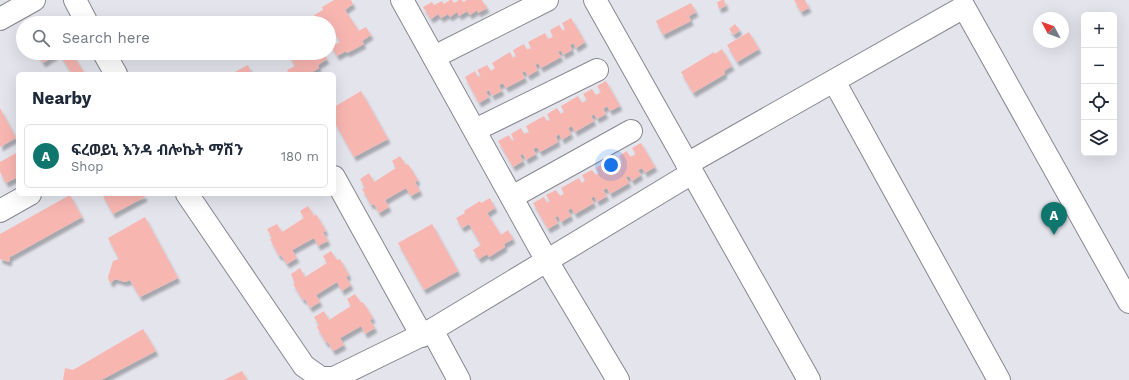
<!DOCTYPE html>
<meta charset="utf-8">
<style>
body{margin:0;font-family:"Work Sans","Noto Sans Ethiopic",sans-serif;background:#f2f2f3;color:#1f2937}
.controls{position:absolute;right:12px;top:12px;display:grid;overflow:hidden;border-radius:6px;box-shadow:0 4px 16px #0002}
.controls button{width:36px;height:36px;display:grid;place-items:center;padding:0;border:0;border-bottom:1px solid #e0e1e3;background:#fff;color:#1f2937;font:20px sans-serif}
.compass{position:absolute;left:1033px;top:12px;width:36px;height:36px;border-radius:50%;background:#fff;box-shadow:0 4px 16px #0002;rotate:311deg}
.you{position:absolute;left:611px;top:165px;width:14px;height:14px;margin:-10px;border:3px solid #fff;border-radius:50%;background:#1a73e8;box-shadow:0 0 0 6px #1a73e833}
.badge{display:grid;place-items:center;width:26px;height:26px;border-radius:50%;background:#0f766e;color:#fff;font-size:13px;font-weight:700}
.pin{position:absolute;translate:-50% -33px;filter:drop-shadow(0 1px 2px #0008)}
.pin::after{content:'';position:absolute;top:21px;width:14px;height:12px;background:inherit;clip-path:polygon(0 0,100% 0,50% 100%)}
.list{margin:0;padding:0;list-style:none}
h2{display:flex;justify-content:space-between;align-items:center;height:52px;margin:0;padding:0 16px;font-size:17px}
h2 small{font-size:13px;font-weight:400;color:#747a83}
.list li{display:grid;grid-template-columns:26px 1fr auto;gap:12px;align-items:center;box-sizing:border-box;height:64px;margin:0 8px 8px;padding:0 8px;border:1px solid #e0e1e3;border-radius:6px}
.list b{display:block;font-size:15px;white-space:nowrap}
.list p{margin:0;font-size:13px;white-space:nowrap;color:#747a83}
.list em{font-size:13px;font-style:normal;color:#747a83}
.icon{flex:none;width:22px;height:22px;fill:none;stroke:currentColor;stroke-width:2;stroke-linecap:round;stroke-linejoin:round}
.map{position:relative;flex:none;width:1129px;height:380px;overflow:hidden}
.search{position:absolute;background:#fff;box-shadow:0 4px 16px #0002;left:16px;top:16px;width:320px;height:44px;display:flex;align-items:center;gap:10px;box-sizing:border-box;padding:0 14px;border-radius:22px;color:#747a83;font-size:15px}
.panel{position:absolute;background:#fff;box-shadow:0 4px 16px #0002;left:16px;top:72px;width:320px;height:124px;border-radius:6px}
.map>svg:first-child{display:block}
.building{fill:#f8b6b1;filter:url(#shadow)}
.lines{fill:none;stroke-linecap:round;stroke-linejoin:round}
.minor-casing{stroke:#86878f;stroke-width:24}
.minor{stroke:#fff;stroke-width:22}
</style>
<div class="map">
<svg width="1129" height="380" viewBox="0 0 1129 380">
<defs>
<filter id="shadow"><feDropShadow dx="2.5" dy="4.5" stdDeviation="1" flood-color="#0004"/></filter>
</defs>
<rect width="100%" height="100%" fill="#e4e4ed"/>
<g class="building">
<polygon points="334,0 351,0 353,4 345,10 359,31 366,27 371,35 362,41 364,44 347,53 346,51 337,56 331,46 340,42 329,23 327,20 323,23 319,23 314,15 323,10 322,7"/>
<polygon points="450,0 452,0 454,3 459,0 462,0 463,2 467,0 482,0 487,8 478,13 477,10 470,15 467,11 459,16 457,12 450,17 448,14 441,18 438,14 431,19 423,7 432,2 434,5 442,1 444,4"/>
<polygon points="722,0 724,0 726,6 719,9 717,2"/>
<polygon points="794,0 805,0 809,8 801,12"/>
<polygon points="691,3 696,12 689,16 691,21 663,35 656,21"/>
<polygon points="571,18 585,42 576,48 573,43 570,45 572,50 563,55 561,50 558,52 561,57 541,68 538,63 535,65 538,70 528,76 525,71 522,72 525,78 506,88 503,83 499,85 502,91 492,96 489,90 486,92 489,97 479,103 465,77 475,71 478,77 481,76 477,70 487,65 491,71 495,68 492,63 510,52 513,58 516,56 513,50 524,44 527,50 531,48 528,42 545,33 548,39 553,37 550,30 559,25 563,31 565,29 562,23"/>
<polygon points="735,24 740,30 734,35 729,29"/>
<polygon points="749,32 759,49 737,62 727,45"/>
<polygon points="722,49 732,66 724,71 725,74 693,93 681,72 714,52 715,54"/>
<polygon points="37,53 72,53 85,74 72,74 59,53 43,63"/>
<polygon points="288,53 313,53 315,56 319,53 323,53 327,59 318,65 319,68 309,74 289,74 287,70 295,66"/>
<polygon points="248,65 252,74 231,74"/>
<polygon points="606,81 620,106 610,111 607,106 603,109 606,114 597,119 594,114 591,116 594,121 575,132 572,126 568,128 571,134 562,140 559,134 556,136 558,142 540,152 537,147 533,149 536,154 526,160 523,154 520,155 523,161 513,167 498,141 509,135 512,141 514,140 511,134 521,128 524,134 529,132 526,126 544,116 547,121 550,120 547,114 557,108 561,114 564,112 561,106 578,96 582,103 587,100 583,94 592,89 596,95 601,92 597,86"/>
<polygon points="361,91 388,139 354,157 334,121 334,107"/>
<polygon points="0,108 16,138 0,147"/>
<polygon points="641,143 655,167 645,173 642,168 638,170 641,175 632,181 629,176 626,177 629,183 610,194 607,188 603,190 607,196 597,202 594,196 591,198 594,203 575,214 571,208 568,210 571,216 561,222 558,216 555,217 558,223 548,229 533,203 544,197 547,203 550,201 546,195 556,190 560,196 564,194 561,188 579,178 582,183 585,181 582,175 592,170 596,175 599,173 596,168 613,158 617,165 622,162 619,156 627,151 630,157 636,154 632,148"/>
<polygon points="18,152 18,177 6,183 0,172 0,162"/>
<polygon points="400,156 406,165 408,164 418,180 415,182 420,191 411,196 406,188 385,200 389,207 379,213 374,204 371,205 362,189 365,188 360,179 369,173 374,182 396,168 392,161"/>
<polygon points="102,194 144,194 145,197 113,214"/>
<polygon points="70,195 82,217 10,257 9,262 0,259 0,234"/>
<polygon points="490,198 495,208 487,213 501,235 508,230 513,239 504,244 505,247 489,257 487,254 479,259 473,250 481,245 469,224 462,228 456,218 465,213 464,211 480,201 481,203"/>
<polygon points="308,206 314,216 316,214 326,231 323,232 328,241 318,246 314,238 292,250 297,258 287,264 281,255 279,256 270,239 272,238 267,229 277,224 282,232 304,218 300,211"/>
<polygon points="145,217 178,278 140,297 130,280 125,282 115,279 111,283 109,281 108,277 113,261 119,259 108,238"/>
<polygon points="432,224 458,271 424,290 398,243"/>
<polygon points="331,251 337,260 340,259 349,275 346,277 351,285 342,291 337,282 316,295 320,302 310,308 305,299 303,300 293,284 295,283 291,274 300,268 305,277 327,263 323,256"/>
<polygon points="355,294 361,303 363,302 373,318 370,320 375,328 365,334 361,326 340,338 344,345 333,351 328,342 326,343 317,327 319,325 314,317 324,311 329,320 351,306 347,299"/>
<polygon points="143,329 156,351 101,380 63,380 65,368 73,370"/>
<polygon points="242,371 247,380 224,380"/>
</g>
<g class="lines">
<g class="minor-casing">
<g id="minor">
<polyline points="75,0 87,23"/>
<polyline points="402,0 547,261 618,380"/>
<polyline points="595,0 809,380"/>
<polyline points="0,19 34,0"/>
<polyline points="104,53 116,74"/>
<polyline points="434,57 547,0"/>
<polyline points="834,81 999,380"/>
<polyline points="475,130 597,70"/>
<polyline points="687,164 964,7 1129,302"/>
<polyline points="334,177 422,336"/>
<polyline points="187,194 304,366 321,378 334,378 432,330 692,173"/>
<polyline points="512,197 631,131"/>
<polyline points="0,211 30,194"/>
<polyline points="432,330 459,380"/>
</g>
</g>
<use href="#minor" class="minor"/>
</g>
</svg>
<div class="controls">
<button>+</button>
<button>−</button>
<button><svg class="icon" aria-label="locate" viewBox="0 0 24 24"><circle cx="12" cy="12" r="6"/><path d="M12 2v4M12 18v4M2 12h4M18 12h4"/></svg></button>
<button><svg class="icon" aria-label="layers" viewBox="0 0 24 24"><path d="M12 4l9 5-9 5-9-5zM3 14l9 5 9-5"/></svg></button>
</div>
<svg class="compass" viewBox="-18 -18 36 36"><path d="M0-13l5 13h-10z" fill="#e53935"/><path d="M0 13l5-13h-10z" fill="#747a83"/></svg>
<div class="you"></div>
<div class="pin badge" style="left:1054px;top:235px">A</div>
<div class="search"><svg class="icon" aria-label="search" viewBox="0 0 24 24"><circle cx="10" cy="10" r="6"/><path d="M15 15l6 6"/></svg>Search here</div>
<section class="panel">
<h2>Nearby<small></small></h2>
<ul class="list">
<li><span class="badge">A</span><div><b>ፍረወይኒ እንዳ ብሎኬት ማሽን</b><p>Shop</p></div><em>180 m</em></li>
</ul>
</section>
</div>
